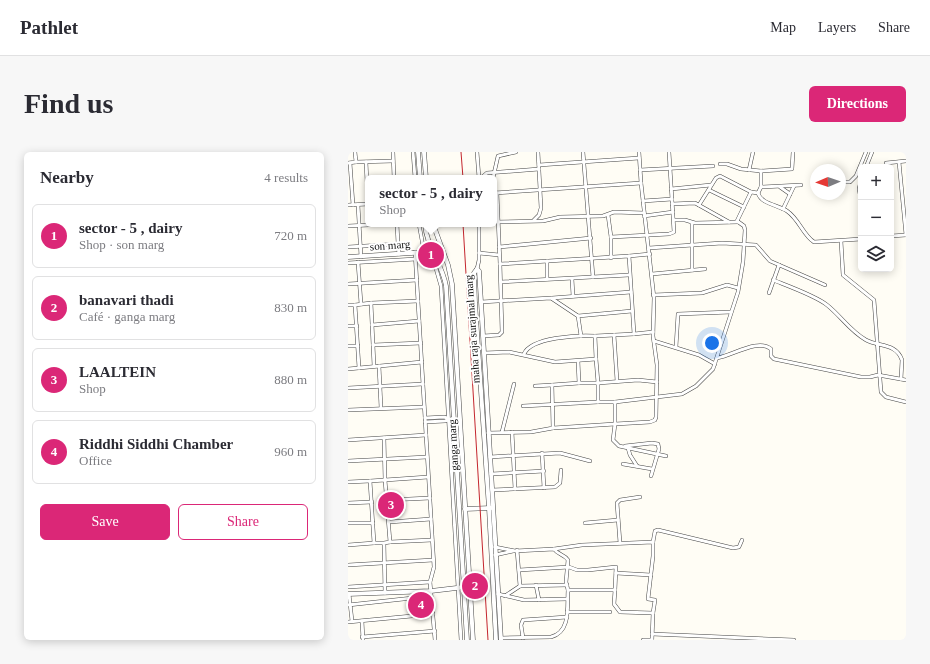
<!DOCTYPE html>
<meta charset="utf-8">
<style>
body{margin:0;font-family:Georgia,serif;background:#f7f7f7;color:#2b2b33}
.controls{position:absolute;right:12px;top:12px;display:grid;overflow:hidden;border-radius:6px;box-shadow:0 2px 10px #0003}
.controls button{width:36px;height:36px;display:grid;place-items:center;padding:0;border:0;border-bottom:1px solid #e1e1e2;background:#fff;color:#2b2b33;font:20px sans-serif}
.compass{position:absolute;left:462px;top:12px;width:36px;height:36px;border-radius:50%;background:#fff;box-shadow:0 2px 10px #0003;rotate:268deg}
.you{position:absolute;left:364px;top:191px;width:14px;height:14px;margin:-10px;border:3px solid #fff;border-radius:50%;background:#1a73e8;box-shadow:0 0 0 6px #1a73e833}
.badge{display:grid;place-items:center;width:26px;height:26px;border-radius:50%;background:#db2777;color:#fff;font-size:13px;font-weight:700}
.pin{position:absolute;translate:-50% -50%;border:2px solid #fff;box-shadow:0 1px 4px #0006}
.popup{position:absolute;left:17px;top:23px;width:132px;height:52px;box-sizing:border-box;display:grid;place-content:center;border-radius:6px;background:#fff;filter:drop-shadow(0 1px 3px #0005);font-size:13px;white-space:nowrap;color:#7c7c81}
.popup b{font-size:15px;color:#2b2b33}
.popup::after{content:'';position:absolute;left:50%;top:100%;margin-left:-8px;border:8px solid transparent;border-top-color:#fff}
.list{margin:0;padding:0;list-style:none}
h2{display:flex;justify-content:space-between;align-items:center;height:52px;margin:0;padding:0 16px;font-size:17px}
h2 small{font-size:13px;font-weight:400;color:#7c7c81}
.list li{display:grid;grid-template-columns:26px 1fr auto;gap:12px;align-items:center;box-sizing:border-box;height:64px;margin:0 8px 8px;padding:0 8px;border:1px solid #e1e1e2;border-radius:6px}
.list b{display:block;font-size:15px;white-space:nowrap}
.list p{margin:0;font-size:13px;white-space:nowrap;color:#7c7c81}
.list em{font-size:13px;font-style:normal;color:#7c7c81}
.actions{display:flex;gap:8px;padding:12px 16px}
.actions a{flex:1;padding:9px 0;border:1px solid #db2777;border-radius:6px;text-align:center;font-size:14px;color:#db2777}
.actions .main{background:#db2777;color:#fff}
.icon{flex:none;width:22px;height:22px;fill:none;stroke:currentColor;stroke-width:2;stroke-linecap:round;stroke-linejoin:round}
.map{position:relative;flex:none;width:558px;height:488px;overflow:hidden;border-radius:6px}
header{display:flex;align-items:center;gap:24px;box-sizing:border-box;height:56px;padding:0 20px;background:#fff;border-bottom:1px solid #e1e1e2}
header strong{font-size:19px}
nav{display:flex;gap:22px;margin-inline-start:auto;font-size:14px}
.intro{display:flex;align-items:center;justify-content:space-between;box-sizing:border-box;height:96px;padding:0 24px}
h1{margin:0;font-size:28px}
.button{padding:10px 18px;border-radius:6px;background:#db2777;color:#fff;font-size:14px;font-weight:700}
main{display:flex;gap:24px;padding:0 24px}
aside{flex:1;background:#fff;border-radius:6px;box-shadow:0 2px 10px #0003}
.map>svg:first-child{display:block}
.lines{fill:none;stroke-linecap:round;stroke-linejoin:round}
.minor-casing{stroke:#444;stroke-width:4}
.tertiary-casing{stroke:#444;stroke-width:5}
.minor{stroke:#fff;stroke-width:3}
.tertiary{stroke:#fff;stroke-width:4}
.rail{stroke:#c4262e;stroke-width:1}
.labels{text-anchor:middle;stroke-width:4;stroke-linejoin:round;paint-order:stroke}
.street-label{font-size:11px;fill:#111;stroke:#fff}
</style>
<header>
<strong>Pathlet</strong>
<nav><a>Map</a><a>Layers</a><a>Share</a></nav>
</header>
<div class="intro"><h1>Find us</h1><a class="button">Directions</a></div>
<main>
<aside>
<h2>Nearby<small>4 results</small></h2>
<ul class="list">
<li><span class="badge">1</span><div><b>sector - 5 , dairy</b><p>Shop · son marg</p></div><em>720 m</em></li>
<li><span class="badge">2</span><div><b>banavari thadi</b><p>Café · ganga marg</p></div><em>830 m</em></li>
<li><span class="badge">3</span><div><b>LAALTEIN</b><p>Shop</p></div><em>880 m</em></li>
<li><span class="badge">4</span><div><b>Riddhi Siddhi Chamber</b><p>Office</p></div><em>960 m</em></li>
</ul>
<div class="actions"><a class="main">Save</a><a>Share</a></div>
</aside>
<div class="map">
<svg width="558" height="488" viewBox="0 0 558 488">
<rect width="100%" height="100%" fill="#fffdf5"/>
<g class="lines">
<g class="minor-casing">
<g id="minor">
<polyline points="45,0 46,26"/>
<polyline points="65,0 67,26"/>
<polyline points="129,0 131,26"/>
<polyline points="235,0 245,125"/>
<polyline points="8,10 45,9"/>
<polyline points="18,10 20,52"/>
<polyline points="551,10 558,83"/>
<polyline points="0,11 8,10 7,0"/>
<polyline points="2,11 5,53"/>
<polyline points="538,11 558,9"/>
<polyline points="372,12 379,12 393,17 413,19"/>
<polyline points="191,13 291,6"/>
<polyline points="518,15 524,0"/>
<polyline points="292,18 365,14"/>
<polyline points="401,18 405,0"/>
<polyline points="133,26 139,21 191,17"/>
<polyline points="145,26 150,4 168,0"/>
<polyline points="513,28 511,37 513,48"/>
<polyline points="497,30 502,30 508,24 518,0"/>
<polyline points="293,31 306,146 305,184 309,213 308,265 307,268 302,270 267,272 265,288 271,294 318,304"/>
<polyline points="413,35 453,33"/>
<polyline points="432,35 442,42"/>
<polyline points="323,37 363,33"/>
<polyline points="361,38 396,55"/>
<polyline points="146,41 293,31 291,0"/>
<polyline points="149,41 152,112"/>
<path d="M410,41C413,52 430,53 439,59C451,67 455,83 466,90L513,87"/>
<polyline points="295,49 324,47"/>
<polyline points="324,52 347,51 381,70"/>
<polyline points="0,53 20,52"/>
<polyline points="10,53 13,105"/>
<polyline points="351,53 368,26 372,24 403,40 410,41 413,35 413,19 444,17 445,0"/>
<polyline points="435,57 446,34"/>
<polyline points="260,63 263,85 263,106"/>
<polyline points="296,64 325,60"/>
<polyline points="186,68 191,63 193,56 190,0"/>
<polyline points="326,68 337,68 347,71 390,70"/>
<polyline points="146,70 195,69 212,65 255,64 266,60 296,61"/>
<polyline points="71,72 75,94 87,113 93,134 113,488"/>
<polyline points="0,74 41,72"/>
<polyline points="543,84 558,83"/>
<polyline points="263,85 321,82 326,80 321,0"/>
<polyline points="493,89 495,123 526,148 533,240 538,245 558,250"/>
<polyline points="50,92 51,102"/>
<polyline points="0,95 50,92 49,72"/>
<polyline points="151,95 243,86"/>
<polyline points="301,96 374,91 408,93 422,109 477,133"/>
<polyline points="67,100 86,415 82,430 87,488"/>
<polyline points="131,101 151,103"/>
<polyline points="281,104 302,102"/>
<polyline points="199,109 199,127"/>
<polyline points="10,110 13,152"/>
<polyline points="0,111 68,107"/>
<polyline points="129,117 131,108 131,72"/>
<polyline points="344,118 344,71"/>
<polyline points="304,122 357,117"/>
<polyline points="224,127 225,144"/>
<path d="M425,128C440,134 468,144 479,153C493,164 502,179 518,188C531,195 548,191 554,208L553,227"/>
<polyline points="153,130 281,123"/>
<polyline points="0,132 69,128"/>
<polyline points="421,141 431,113"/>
<polyline points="305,143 354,141 379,133 390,136"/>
<polyline points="204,146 283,140"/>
<polyline points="133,150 203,146 230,164 233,184"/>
<polyline points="23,151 70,149"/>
<polyline points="0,153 7,153"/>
<polyline points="230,164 284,159"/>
<polyline points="24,173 71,169"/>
<polyline points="0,174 9,174"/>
<polyline points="286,182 305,180"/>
<polyline points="266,183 269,229"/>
<polyline points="135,184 151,183 154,180 152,112 281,104 286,182 247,184"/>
<polyline points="306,189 351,203 367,212"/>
<polyline points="25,193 73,191"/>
<polyline points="0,194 10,194"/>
<polyline points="328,195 330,162 383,160"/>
<path d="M136,201L161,200L207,210L248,207L247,184C231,183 183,185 176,202"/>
<path d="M369,206C384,204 410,186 423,197V204L426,207L513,225H522L530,223L558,228"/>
<polyline points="31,214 33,256"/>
<polyline points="11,216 7,153 23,151 26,214"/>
<polyline points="0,217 74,210"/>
<polyline points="231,231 250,231 248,207"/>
<polyline points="187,234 204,233"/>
<polyline points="0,236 75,232"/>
<polyline points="267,250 334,242 348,234 365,217 390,140 395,110 397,78 396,74 389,69 403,40"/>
<polyline points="175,254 250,250 250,231 290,228 309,230"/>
<polyline points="0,258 76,255"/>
<polyline points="77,266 96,265 99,266"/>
<polyline points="77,270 97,269 106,266"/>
<polyline points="205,276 267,272 267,250 250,250"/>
<polyline points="154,280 166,232"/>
<polyline points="164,280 167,337"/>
<polyline points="140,281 183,280 205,276 204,233 231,231 230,209"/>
<polyline points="36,286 37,328 80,325"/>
<polyline points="0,288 78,283"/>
<polyline points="277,294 304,291 310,292 311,297 303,324"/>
<polyline points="280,296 282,303 289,314"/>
<polyline points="194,301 196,336"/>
<polyline points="142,305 212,301 242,309"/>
<polyline points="0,309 79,305"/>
<polyline points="275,312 304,317"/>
<polyline points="143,322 196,319"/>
<polyline points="0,330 22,329"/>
<polyline points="144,338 207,335 212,331 213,318"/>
<polyline points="40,348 82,346"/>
<polyline points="0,351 24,350"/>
<polyline points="41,370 83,367"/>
<polyline points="0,371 25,371"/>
<polyline points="237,371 270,368"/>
<polyline points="42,390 84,388"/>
<polyline points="305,390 307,379 310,378 385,396 391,395 394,388"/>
<polyline points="36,391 42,390 37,328 22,329 26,391 36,391 37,441"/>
<polyline points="272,391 269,351 272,348 292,345"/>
<polyline points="0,393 26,391"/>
<path d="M147,395L167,399L206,397C210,403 216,402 220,408L218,430L220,438H267L266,452L272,460L305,461L304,488"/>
<polyline points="206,397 234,393 305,390 305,404 300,447 307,448 305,461"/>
<polyline points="147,403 165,399"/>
<polyline points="0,413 85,408"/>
<polyline points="171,418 221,415 229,418 240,418 268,415 267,438"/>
<polyline points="268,421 303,423"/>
<polyline points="188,433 191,448"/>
<polyline points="172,434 219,433"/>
<polyline points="0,435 82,430"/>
<polyline points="1,442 4,469"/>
<polyline points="150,442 176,448 219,447"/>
<polyline points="157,444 172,434 169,398"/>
<polyline points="0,453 83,444"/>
<polyline points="219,460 262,460"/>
<polyline points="14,469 15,488"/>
<polyline points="0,470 85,462"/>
<polyline points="304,482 446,488"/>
<polyline points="14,485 87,479"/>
<path d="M153,486L203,485C223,480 219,455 220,438"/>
<polyline points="175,486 173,473 175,468 219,465"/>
<polyline points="295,488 304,488"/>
</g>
</g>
<g class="tertiary-casing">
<g id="tertiary">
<polyline points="70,0 72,26"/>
<polyline points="76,0 78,26"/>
<path d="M77,72C78,94 94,111 98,134L119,488"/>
<polyline points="85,72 100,113 104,132 125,488"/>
<polyline points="0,105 79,100 84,98"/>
<polyline points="129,117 126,121 127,151 141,356 148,488"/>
<polyline points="129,117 131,119 133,150 153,488"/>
<polyline points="117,357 143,356"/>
<polyline points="0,442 83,439 117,435"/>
</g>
</g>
<use href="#minor" class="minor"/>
<use href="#tertiary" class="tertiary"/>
<g class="rail">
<polyline points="113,0 115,26"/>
<polyline points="115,72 140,488"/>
</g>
</g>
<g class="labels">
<g class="street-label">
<text transform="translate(42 93) rotate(-4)" y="4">son marg</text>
<text transform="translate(124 177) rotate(-94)" y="4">maha raja surajmal marg</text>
<text transform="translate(105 293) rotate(-93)" y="4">ganga marg</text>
</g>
</g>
</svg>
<div class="controls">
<button>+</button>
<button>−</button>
<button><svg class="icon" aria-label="layers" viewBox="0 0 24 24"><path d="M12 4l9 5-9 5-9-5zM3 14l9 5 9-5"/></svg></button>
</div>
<svg class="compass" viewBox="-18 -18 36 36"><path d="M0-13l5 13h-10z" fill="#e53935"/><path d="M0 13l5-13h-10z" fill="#7c7c81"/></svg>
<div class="you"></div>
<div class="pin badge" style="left:83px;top:103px">1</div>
<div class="popup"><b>sector - 5 , dairy</b>Shop</div>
<div class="pin badge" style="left:127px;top:434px">2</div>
<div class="pin badge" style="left:43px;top:353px">3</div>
<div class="pin badge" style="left:73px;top:453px">4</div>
</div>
</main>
